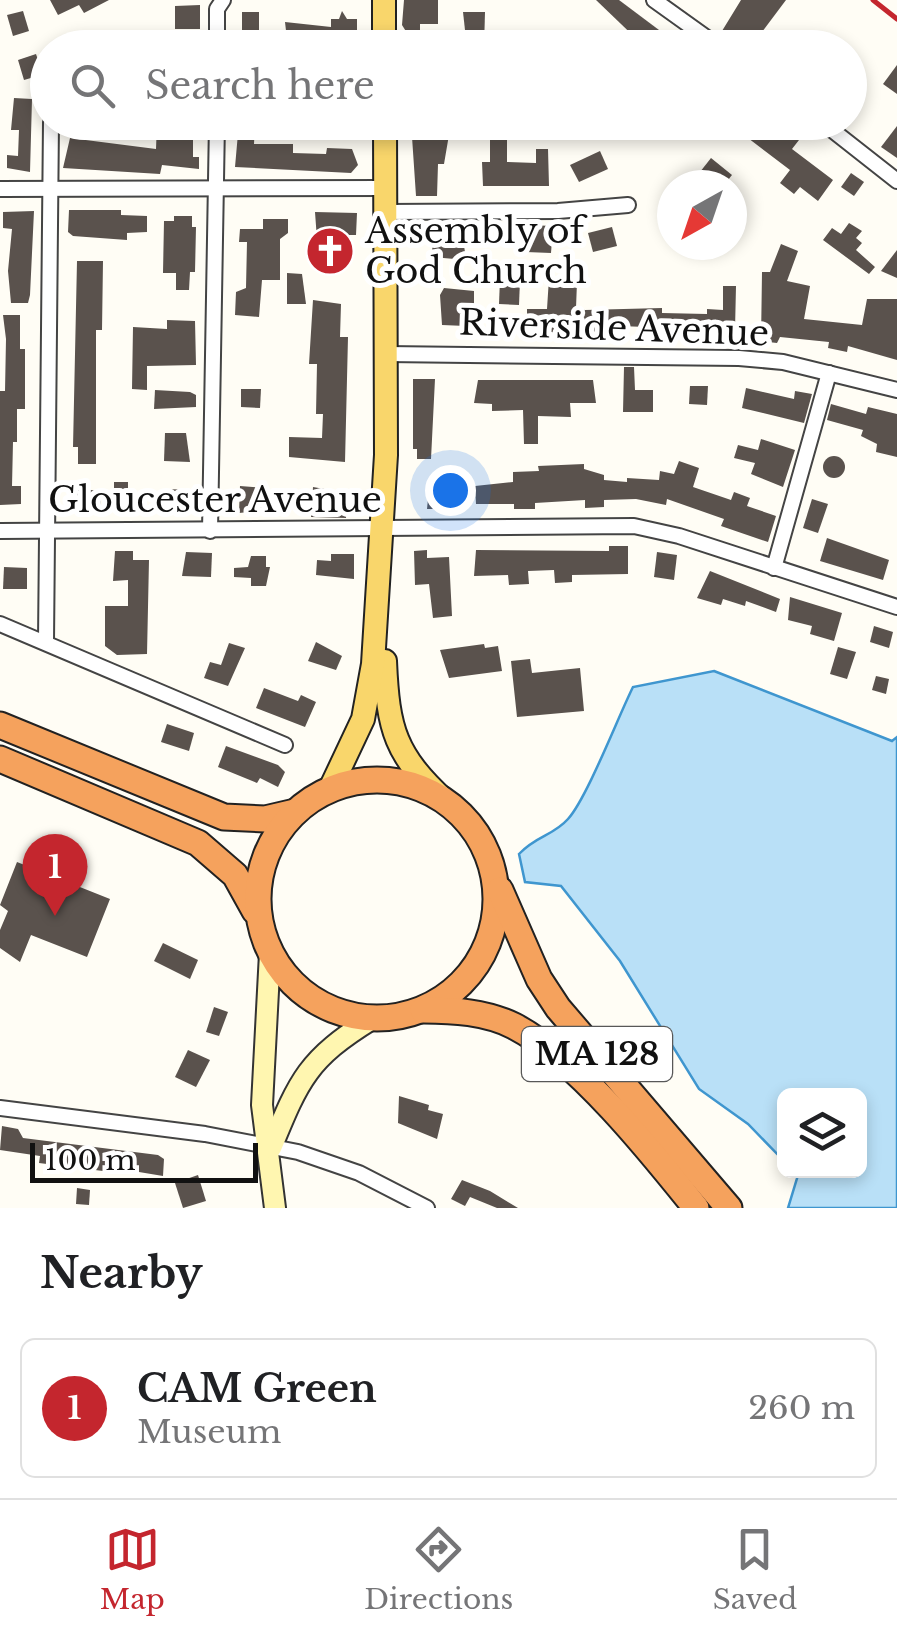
<!DOCTYPE html>
<style>
body{margin:0;font-family:"Libre Baskerville",serif;background:#f6f6f6;color:#202124}
.controls{position:absolute;right:30px;bottom:30px;display:grid;overflow:hidden;border-radius:15px;box-shadow:0 5px 15px #0003}
.controls button{width:90px;height:90px;display:grid;place-items:center;padding:0;border:0;border-bottom:2px solid #e0e0e0;background:#fff;color:#202124;font:50px sans-serif}
.compass{position:absolute;left:657px;top:170px;width:90px;height:90px;border-radius:50%;background:#fff;box-shadow:0 5px 15px #0003;rotate:220deg}
.scale{position:absolute;left:30px;bottom:25px;width:228px;box-sizing:border-box;padding-left:10px;border:5px solid #111;border-top:0;font-size:28px;line-height:35px;white-space:nowrap;color:#111;-webkit-text-stroke:8px #fff;paint-order:stroke}
.you{position:absolute;left:450px;top:490px;width:35px;height:35px;margin:-25px;border:8px solid #fff;border-radius:50%;background:#1a73e8;box-shadow:0 0 0 15px #1a73e833}
.badge{display:grid;place-items:center;width:65px;height:65px;border-radius:50%;background:#c4262e;color:#fff;font-size:32px;font-weight:700}
.pin{position:absolute;translate:-50% -82px;filter:drop-shadow(0 2px 5px #0008)}
.pin::after{content:'';position:absolute;top:52px;width:35px;height:30px;background:inherit;clip-path:polygon(0 0,100% 0,50% 100%)}
.list{margin:0;padding:0;list-style:none}
h2{display:flex;justify-content:space-between;align-items:center;height:130px;margin:0;padding:0 40px;font-size:42px}
h2 small{font-size:32px;font-weight:400;color:#757577}
.list li{display:grid;grid-template-columns:65px 1fr auto;gap:30px;align-items:center;box-sizing:border-box;height:140px;margin:0 20px 20px;padding:0 20px;border:2px solid #e0e0e0;border-radius:15px}
.list b{display:block;font-size:38px;white-space:nowrap}
.list p{margin:0;font-size:32px;white-space:nowrap;color:#757577}
.list em{font-size:32px;font-style:normal;color:#757577}
.icon{flex:none;width:55px;height:55px;fill:none;stroke:currentColor;stroke-width:2;stroke-linecap:round;stroke-linejoin:round}
.map{position:relative;flex:none;width:897px;height:1208px;overflow:hidden}
.search{position:absolute;background:#fff;box-shadow:0 5px 15px #0003;left:30px;right:30px;top:30px;height:110px;display:flex;align-items:center;gap:25px;box-sizing:border-box;padding:0 35px;border-radius:55px;color:#757577;font-size:38px}
.sheet{height:290px;background:#fff}
nav{display:flex;justify-content:space-around;align-items:center;box-sizing:border-box;height:140px;border-top:2px solid #e0e0e0;background:#fff;font-size:28px;color:#757577}
nav a{display:grid;justify-items:center;gap:5px}
nav .on{color:#c4262e}
.map>svg:first-child{display:block}
.water{fill:#b9e0f7;stroke:#3f96cf;stroke-width:2.5}
.building{fill:#5a524d}
.lines{fill:none;stroke-linecap:round;stroke-linejoin:round}
.street-casing{stroke:#444;stroke-width:18}
.secondary-casing{stroke:#333;stroke-width:24}
.primary-casing{stroke:#222;stroke-width:26}
.highway-casing{stroke:#222;stroke-width:29}
.street{stroke:#fff;stroke-width:14}
.secondary{stroke:#fff6b0;stroke-width:20}
.primary{stroke:#f9d66b;stroke-width:22}
.highway{stroke:#f5a25d;stroke-width:25}
.rail{stroke:#c4262e;stroke-width:5}
.labels{text-anchor:middle;stroke-width:10;stroke-linejoin:round;paint-order:stroke}
.shield{fill:#fff;stroke:#585858;stroke-width:2.5}
.shield-label{font-size:32px;font-weight:bold;fill:#111}
.poi-label{font-size:35px;fill:#111;stroke:#fff;text-anchor:start}
.street-label{font-size:35px;fill:#111;stroke:#fff}
</style>
<div class="map">
<svg width="897" height="1208" viewBox="0 0 897 1208">
<rect width="100%" height="100%" fill="#fffdf5"/>
<path class="water" d="M714,671L892,741L897,737V1208H788L798,1175L794,1171L860,1170V1096H784V1161L748,1124L699,1089L620,961L561,886L525,882L519,854C537,835 553,836 568,819C587,798 618,717 633,687Z"/>
<g class="building">
<polygon points="50,0 109,0 84,13 79,5 58,15"/>
<polygon points="404,0 438,0 438,24 420,24 420,33 407,33 402,25"/>
<polygon points="596,0 619,0 683,48 646,48"/>
<polygon points="741,0 786,0 762,32 782,48 743,48 722,31"/>
<polygon points="200,5 200,29 175,29 175,6"/>
<polygon points="23,11 29,31 13,36 7,15"/>
<polygon points="342,11 347,19 357,19 357,38 302,39 302,48 288,48 285,22 331,27 331,19 339,19"/>
<rect x="242" y="12" width="17" height="21"/>
<polygon points="463,12 485,12 484,48 467,48"/>
<polygon points="36,54 38,60 43,58 48,73 24,80 18,60"/>
<polygon points="897,65 897,94 883,84"/>
<polygon points="14,98 32,99 30,172 7,168 7,155 18,156 19,130 11,130"/>
<polygon points="157,122 193,122 193,157 199,157 199,169 162,165 160,174 63,168 70,138 156,149"/>
<polygon points="239,122 255,122 254,144 293,144 293,153 326,154 327,148 352,149 358,165 351,173 235,167"/>
<polygon points="411,122 451,123 444,164 438,164 437,196 416,196"/>
<polygon points="490,122 507,122 507,162 536,163 536,149 548,149 549,186 483,186 482,162 490,162"/>
<polygon points="727,122 777,122 799,140 792,149 833,180 818,201 800,187 794,194 780,183 790,170"/>
<polygon points="897,126 897,158 881,147"/>
<polygon points="600,151 608,169 579,182 570,165"/>
<polygon points="711,158 732,175 724,185 700,172"/>
<polygon points="851,173 864,182 854,196 841,187"/>
<polygon points="69,210 121,210 121,215 147,216 147,232 127,233 127,240 73,236 68,232"/>
<polygon points="34,211 30,295 28,303 11,303 8,271 12,229 3,228 3,212"/>
<polygon points="315,212 357,213 356,235 341,235 341,267 319,267"/>
<polygon points="174,216 192,216 192,227 196,227 195,272 190,272 189,290 176,290 176,273 163,273 164,221 174,221"/>
<polygon points="263,219 288,219 288,233 280,239 280,280 262,280 259,317 235,315 236,292 246,288 247,242 239,242 240,229 263,229"/>
<polygon points="849,223 862,231 856,238 862,243 856,250 875,267 869,274 823,240 832,228 841,234"/>
<polygon points="529,225 553,226 551,253 526,252"/>
<polygon points="612,227 617,246 593,252 588,233"/>
<polygon points="433,228 462,230 466,260 432,257"/>
<polygon points="781,244 798,251 787,281 810,286 804,319 862,325 867,299 897,299 897,360 848,346 847,352 828,348 829,342 780,337 777,343 761,341 762,272 770,272"/>
<polygon points="897,250 897,278 881,271"/>
<polygon points="77,261 103,261 102,330 96,330 96,464 78,464 78,447 73,447"/>
<polygon points="287,273 302,274 306,304 287,304"/>
<polygon points="549,278 577,282 576,308 585,310 662,308 662,313 707,314 707,309 723,310 723,286 736,286 735,330 618,326 618,331 527,333 527,309 547,309"/>
<polygon points="500,279 520,280 519,305 499,304"/>
<polygon points="444,288 474,291 474,306 466,306 466,326 442,325 440,295"/>
<polygon points="313,300 341,304 340,337 348,337 345,462 289,457 289,437 322,438 323,414 316,414 317,364 309,364"/>
<polygon points="3,315 20,315 20,349 25,349 25,409 17,409 17,442 13,442 12,486 21,486 21,504 0,505 0,391 5,391 6,339"/>
<polygon points="167,320 195,321 196,365 147,366 147,390 132,389 133,327 167,329"/>
<polygon points="624,367 634,367 635,390 653,390 653,412 623,412"/>
<polygon points="413,379 435,379 431,459 417,459 417,449 413,449"/>
<polygon points="478,380 593,380 596,403 570,403 571,417 538,416 538,444 524,444 523,410 492,411 492,404 474,403"/>
<polygon points="690,386 708,386 707,405 689,404"/>
<polygon points="746,388 794,399 795,391 812,394 804,423 742,408"/>
<polygon points="241,389 261,389 260,408 241,407"/>
<polygon points="155,390 190,392 196,395 196,407 154,409"/>
<polygon points="831,404 866,414 868,407 897,414 897,457 876,452 877,444 861,436 863,430 827,420"/>
<polygon points="165,433 186,433 190,462 164,461"/>
<polygon points="761,439 795,450 783,487 751,474 755,463 734,458 738,445 758,450"/>
<circle cx="834" cy="467" r="11"/>
<polygon points="679,461 699,468 693,487 731,500 734,492 750,498 747,506 776,516 768,542 721,526 724,519 667,499 666,505 636,499 604,500 604,507 585,508 585,500 535,503 535,509 514,509 514,504 476,504 475,486 513,482 513,472 539,471 538,466 584,464 584,469 604,475 604,480 627,482 627,478 659,480 660,471 674,474"/>
<polygon points="430,479 443,479 446,509 427,509"/>
<rect x="114" y="482" width="14" height="16"/>
<polygon points="240,486 268,488 267,510 239,513"/>
<polygon points="313,487 347,493 346,518 311,517"/>
<polygon points="71,488 101,491 100,510 69,507"/>
<polygon points="165,489 194,490 193,508 164,508"/>
<polygon points="812,499 828,504 818,533 803,528"/>
<polygon points="827,538 889,560 883,580 820,561"/>
<polygon points="609,546 628,546 628,574 572,575 572,582 555,583 554,570 528,571 529,584 509,585 508,575 474,576 476,550 609,551"/>
<polygon points="427,550 427,558 449,557 452,616 433,618 429,584 415,585 414,551"/>
<polygon points="115,551 133,551 133,560 149,560 147,654 117,655 105,646 105,606 128,606 128,580 113,581"/>
<polygon points="186,552 212,553 211,577 182,576"/>
<polygon points="657,552 677,555 674,580 654,577"/>
<polygon points="331,554 354,554 354,579 316,575 317,560 331,561"/>
<polygon points="251,556 266,556 266,567 270,567 266,586 251,586 251,578 234,577 234,568 248,567"/>
<polygon points="4,567 27,568 27,589 3,589"/>
<polygon points="710,571 780,599 776,612 746,601 745,606 723,599 721,605 697,598"/>
<polygon points="790,597 842,613 834,641 810,634 812,626 788,620"/>
<polygon points="874,626 893,632 889,648 870,642"/>
<polygon points="316,642 342,656 336,670 308,661"/>
<polygon points="229,643 245,648 228,686 204,678 210,662 221,665"/>
<polygon points="484,644 485,648 498,646 502,671 449,678 440,650"/>
<polygon points="838,647 856,652 847,679 830,674"/>
<polygon points="530,659 532,673 580,668 584,711 517,717 511,661"/>
<polygon points="876,676 889,679 886,694 872,690"/>
<polygon points="264,688 298,701 301,695 316,702 305,727 256,708"/>
<polygon points="167,724 194,733 189,751 161,742"/>
<polygon points="226,746 278,765 285,772 278,787 260,778 257,783 218,767"/>
<polygon points="17,862 110,899 87,957 31,935 20,962 0,948 0,930 8,911 0,905"/>
<polygon points="163,943 198,960 190,979 154,961"/>
<polygon points="214,1007 228,1012 219,1036 206,1032"/>
<polygon points="188,1050 210,1060 196,1087 175,1077"/>
<polygon points="399,1096 429,1105 428,1110 443,1114 437,1139 398,1123"/>
<polygon points="2,1126 18,1129 23,1138 158,1155 164,1159 163,1176 103,1166 103,1171 39,1163 40,1156 0,1150"/>
<polygon points="198,1175 206,1201 183,1208 175,1183"/>
<polygon points="462,1180 490,1191 518,1208 497,1208 470,1197 465,1206 451,1199"/>
<polygon points="77,1188 90,1190 89,1205 76,1204"/>
</g>
<g class="lines">
<g class="street-casing">
<g id="street">
<polyline points="654,0 721,48"/>
<polyline points="217,48 217,9 223,0"/>
<polyline points="822,122 897,181"/>
<polyline points="0,189 385,188"/>
<polyline points="386,212 558,211 628,205"/>
<polyline points="386,354 739,358 783,362 897,390"/>
<polyline points="0,531 634,526 679,536 897,607"/>
<polyline points="210,531 217,122"/>
<polyline points="774,568 829,373"/>
<polyline points="0,624 285,745"/>
<polyline points="46,642 51,122"/>
<polyline points="0,1108 205,1134 298,1152 359,1173 427,1208"/>
</g>
</g>
<g class="secondary-casing">
<g id="secondary">
<polyline points="270,953 262,1105 275,1208"/>
<path d="M271,1148C299,1080 307,1059 372,1019"/>
</g>
</g>
<g class="primary-casing">
<g id="primary">
<polyline points="384,0 384,48"/>
<path d="M385,661C388,730 395,755 446,802"/>
<polyline points="330,789 363,719 373,664 386,455 385,122"/>
</g>
</g>
<g class="highway-casing">
<g id="highway">
<polyline points="0,725 224,817 265,819 295,812"/>
<polyline points="0,759 198,843 235,875 255,911"/>
<circle cx="377" cy="899" r="119"/>
<polyline points="500,890 539,979 558,1008 729,1208"/>
<path d="M423,1010C453,1010 486,1012 514,1026C576,1058 652,1153 696,1208"/>
</g>
</g>
<use href="#street" class="street"/>
<use href="#secondary" class="secondary"/>
<use href="#primary" class="primary"/>
<use href="#highway" class="highway"/>
<polyline class="rail" points="873,0 897,19"/>
</g>
<defs>
<g id="church-disc" transform="scale(2.5)"><circle r="9.5" fill="#c4262e" stroke="#fff"/><path d="M-1.2-6h2.4v3.5h3.3v2.4h-3.3V6h-2.4V-.1h-3.3v-2.4h3.3Z" fill="#fff"/></g>
</defs>
<g fill-rule="evenodd">
<use href="#church-disc" x="330" y="251"/>
</g>
<g class="labels">
<rect class="shield" x="522" y="1027" width="150" height="54" rx="8"/>
<g class="shield-label">
<text x="597" y="1065">MA 128</text>
</g>
<g class="poi-label">
<text x="365" y="243">Assembly of<tspan x="365" dy="40">God Church</tspan></text>
</g>
<g class="street-label">
<text transform="translate(614 328) rotate(2)" y="12">Riverside Avenue</text>
<text x="215" y="512">Gloucester Avenue</text>
</g>
</g>
</svg>
<div class="controls">
<button><svg class="icon" aria-label="layers" viewBox="0 0 24 24"><path d="M12 4l9 5-9 5-9-5zM3 14l9 5 9-5"/></svg></button>
</div>
<svg class="compass" viewBox="-18 -18 36 36"><path d="M0-13l5 13h-10z" fill="#e53935"/><path d="M0 13l5-13h-10z" fill="#757577"/></svg>
<div class="scale">100 m</div>
<div class="you"></div>
<div class="pin badge" style="left:55px;top:916px">1</div>
<div class="search"><svg class="icon" aria-label="search" viewBox="0 0 24 24"><circle cx="10" cy="10" r="6"/><path d="M15 15l6 6"/></svg>Search here</div>
</div>
<section class="sheet">
<h2>Nearby<small></small></h2>
<ul class="list">
<li><span class="badge">1</span><div><b>CAM Green</b><p>Museum</p></div><em>260 m</em></li>
</ul>
</section>
<nav>
<a class="on"><svg class="icon" aria-label="map" viewBox="0 0 24 24"><path d="M3 6l6-2 6 2 6-2v14l-6 2-6-2-6 2zM9 4v14M15 6v14"/></svg>Map</a>
<a><svg class="icon" aria-label="directions" viewBox="0 0 24 24"><path d="M12 3l9 9-9 9-9-9zM9 14v-3h6M13 9l2 2-2 2"/></svg>Directions</a>
<a><svg class="icon" aria-label="saved" viewBox="0 0 24 24"><path d="M7 4h10v16l-5-4-5 4z"/></svg>Saved</a>
</nav>
